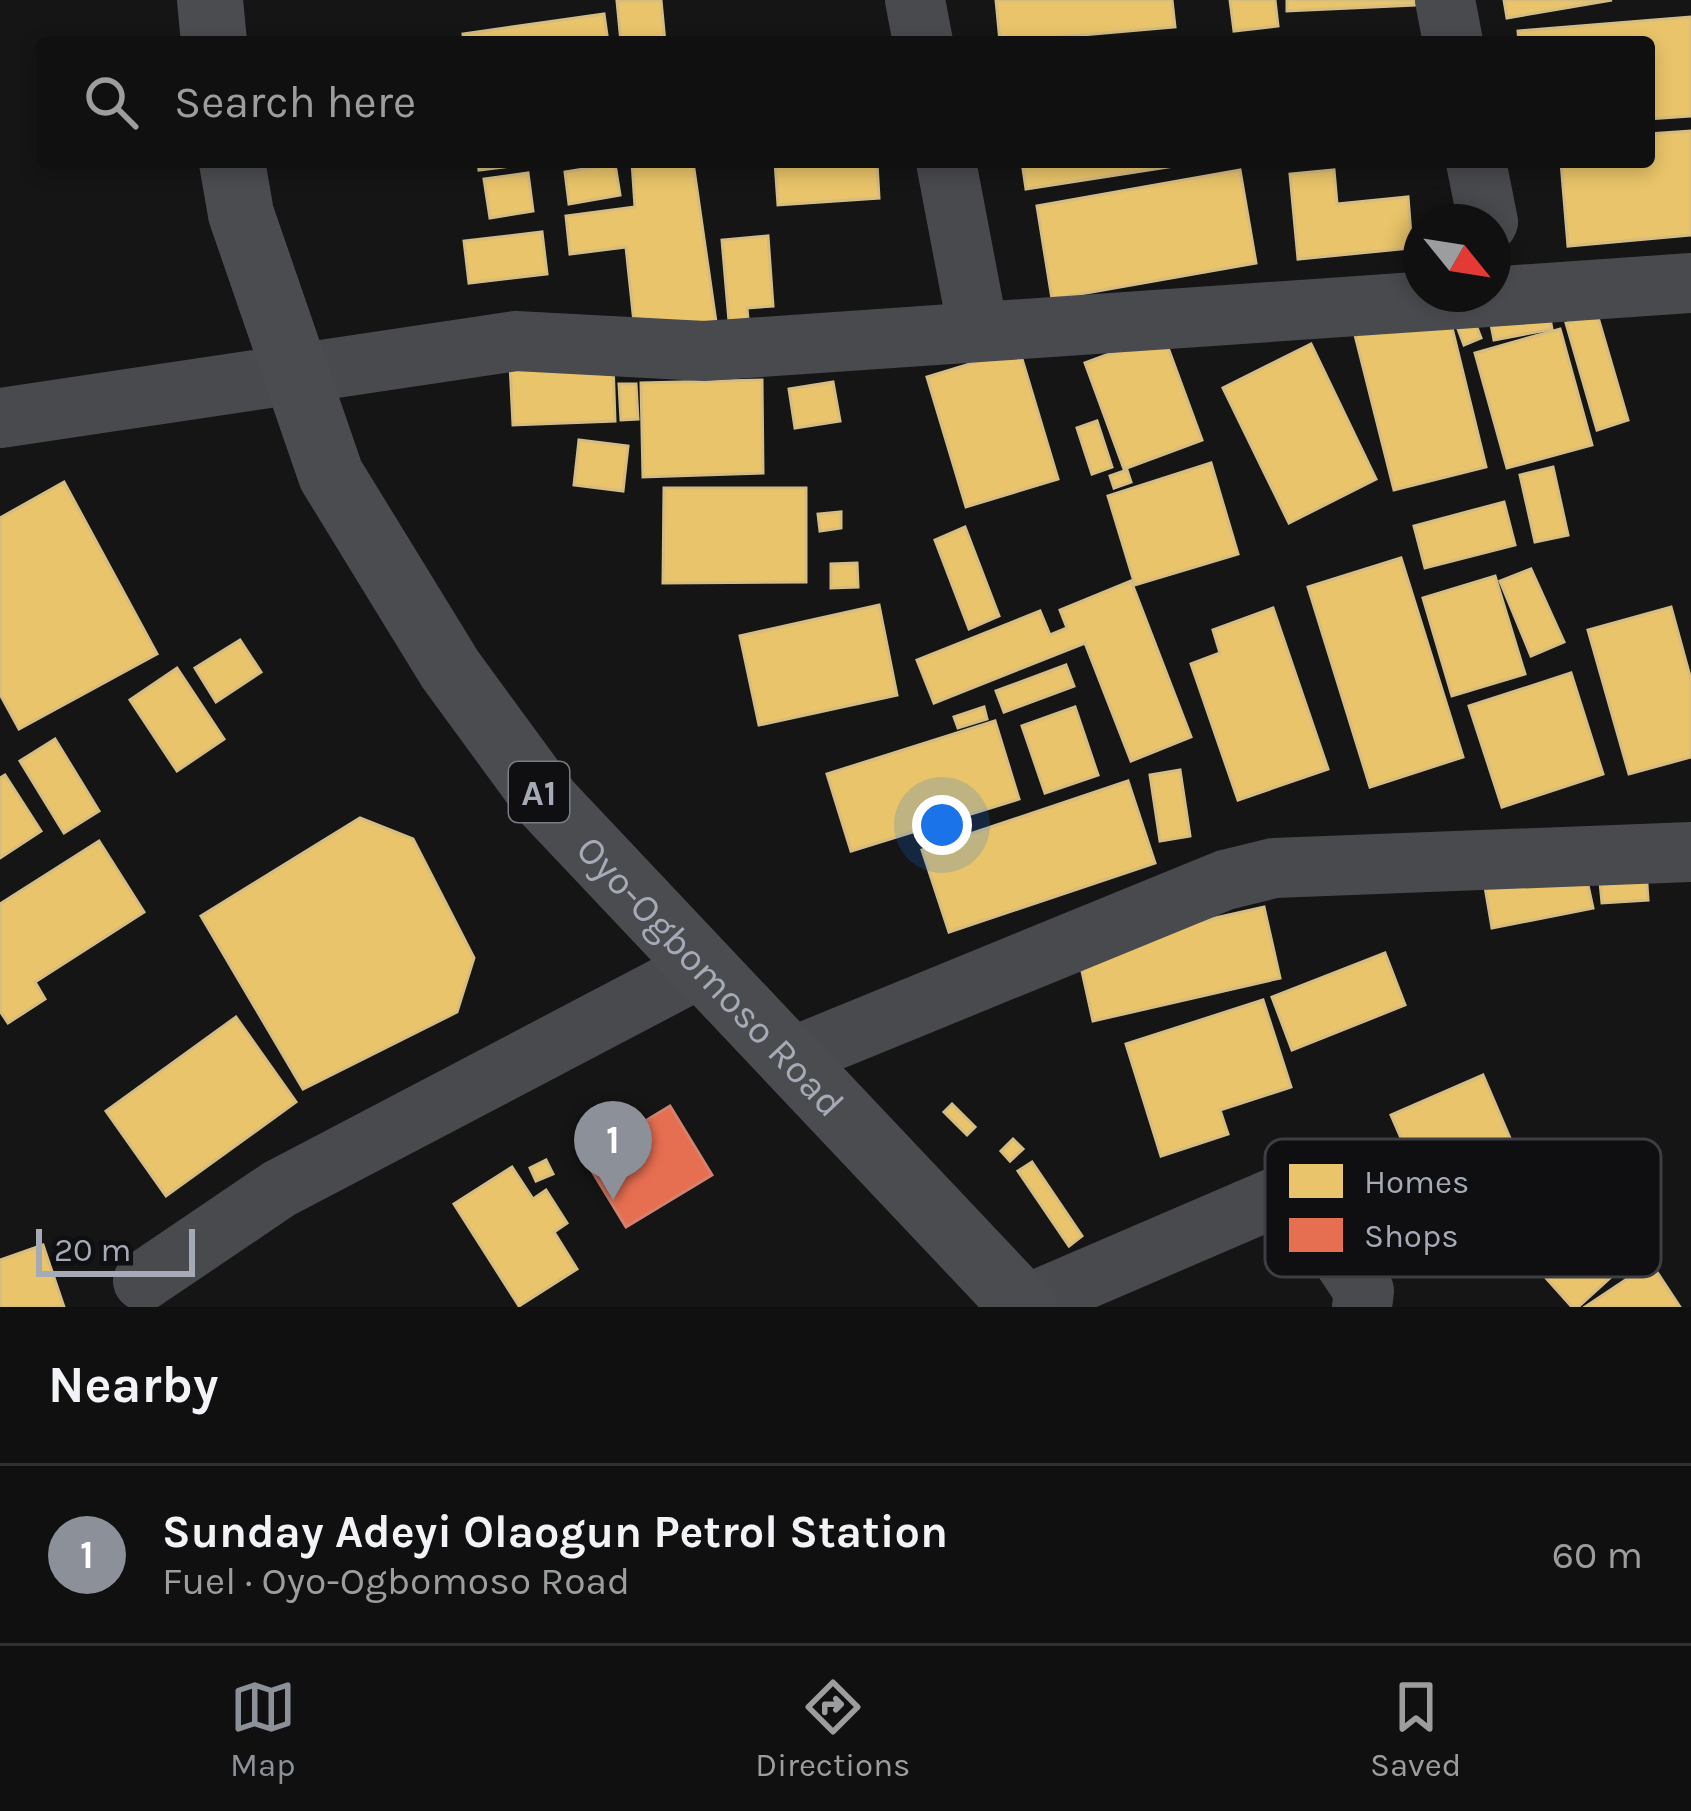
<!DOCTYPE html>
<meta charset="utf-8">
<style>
body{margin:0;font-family:Karla,sans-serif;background:#1e1e1e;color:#f1f3f6}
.compass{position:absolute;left:1403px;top:204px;width:108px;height:108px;border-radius:50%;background:#101010;box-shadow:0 6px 18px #0003;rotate:120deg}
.scale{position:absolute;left:36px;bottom:30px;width:159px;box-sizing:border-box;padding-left:12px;border:6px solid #a5aab7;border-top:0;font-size:33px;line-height:42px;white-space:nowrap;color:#a5aab7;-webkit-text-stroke:9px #0f0f11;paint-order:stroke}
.you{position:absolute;left:942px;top:825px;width:42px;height:42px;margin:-30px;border:9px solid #fff;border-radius:50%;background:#1a73e8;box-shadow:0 0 0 18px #1a73e833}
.badge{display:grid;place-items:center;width:78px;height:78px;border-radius:50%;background:#8c9099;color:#fff;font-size:39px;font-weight:700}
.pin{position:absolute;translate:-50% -99px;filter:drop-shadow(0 3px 6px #0008)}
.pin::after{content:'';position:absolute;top:63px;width:42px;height:36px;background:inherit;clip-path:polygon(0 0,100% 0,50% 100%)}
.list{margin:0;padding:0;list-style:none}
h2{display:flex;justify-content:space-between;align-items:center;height:156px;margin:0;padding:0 48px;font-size:51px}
h2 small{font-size:39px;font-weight:400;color:#9c9d9f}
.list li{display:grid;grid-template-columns:78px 1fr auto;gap:36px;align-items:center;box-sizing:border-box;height:180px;padding:0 48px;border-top:3px solid #303030}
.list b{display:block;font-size:45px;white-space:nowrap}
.list p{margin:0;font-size:39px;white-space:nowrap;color:#9c9d9f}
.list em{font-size:39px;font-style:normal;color:#9c9d9f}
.icon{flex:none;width:66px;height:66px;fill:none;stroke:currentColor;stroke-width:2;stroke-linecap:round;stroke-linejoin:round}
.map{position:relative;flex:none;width:1691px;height:1307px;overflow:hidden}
.search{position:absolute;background:#101010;box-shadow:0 6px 18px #0003;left:36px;right:36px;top:36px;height:132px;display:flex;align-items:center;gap:30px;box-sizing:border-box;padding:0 42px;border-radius:12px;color:#9c9d9f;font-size:45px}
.sheet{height:336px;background:#101010}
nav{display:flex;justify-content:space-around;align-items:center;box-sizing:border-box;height:168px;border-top:3px solid #303030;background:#101010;font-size:33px;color:#9c9d9f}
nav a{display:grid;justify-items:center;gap:6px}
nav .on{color:#8c9099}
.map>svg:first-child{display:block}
.homes{fill:#e9c46a;stroke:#d5bc81;stroke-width:3}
.shops{fill:#e76f51;stroke:#d38170;stroke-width:3}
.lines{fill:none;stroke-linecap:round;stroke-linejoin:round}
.minor{stroke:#494a4e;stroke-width:60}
.highway{stroke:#4b4c50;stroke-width:66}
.labels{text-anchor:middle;stroke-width:12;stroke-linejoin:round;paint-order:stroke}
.shield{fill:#0f0f11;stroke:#787c85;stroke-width:3}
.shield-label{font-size:36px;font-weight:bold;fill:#a5aab7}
.street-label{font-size:39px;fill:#a5aab7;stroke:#0f0f11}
.key{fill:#0f0f11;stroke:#3c3e43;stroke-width:3}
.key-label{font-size:33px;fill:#a5aab7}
</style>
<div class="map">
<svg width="1691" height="1307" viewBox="0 0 1691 1307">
<rect width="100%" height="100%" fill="#151515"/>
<g class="homes">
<polygon points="661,0 665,42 621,42 617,1"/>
<polygon points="996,0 1172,0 1175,27 1000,42"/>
<polygon points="1230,0 1275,0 1278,26 1234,31"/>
<polygon points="1287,0 1415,0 1415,5 1287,11"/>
<polygon points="1504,0 1612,0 1507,18"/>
<polygon points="604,14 608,42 464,42 463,34"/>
<polygon points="1691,17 1691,116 1649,119 1649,42 1519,42 1518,31"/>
<polygon points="1691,131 1691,235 1568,246 1561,162 1649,162 1649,134"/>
<polygon points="478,162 544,162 479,170"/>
<polygon points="632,162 693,162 716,322 635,332 626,247 570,254 566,216 635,207"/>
<polygon points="775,162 893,162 877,163 879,198 778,205"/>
<polygon points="1022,162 1200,162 1026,189"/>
<polygon points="615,164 620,195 569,204 565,172"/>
<polygon points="1240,170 1256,263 1052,299 1037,206"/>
<polygon points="1334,170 1337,204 1408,197 1412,248 1298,259 1290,174"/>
<polygon points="528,173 533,211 490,218 484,179"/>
<polygon points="542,232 547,274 469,283 464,241"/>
<polygon points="768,236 773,306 747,308 749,331 730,333 722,240"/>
<polygon points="1546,297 1552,329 1494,340 1488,309"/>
<polygon points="1446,303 1486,467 1394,490 1353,327"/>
<polygon points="1469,307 1481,338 1464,345 1452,313"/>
<polygon points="1597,314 1628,420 1597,430 1566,323"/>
<polygon points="1560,329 1592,445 1507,468 1475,353"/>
<polygon points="1163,334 1202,440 1124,469 1085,363"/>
<polygon points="1311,344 1376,479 1289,523 1223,388"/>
<polygon points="1019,349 1058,479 966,507 927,377"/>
<polygon points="613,361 615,421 513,425 510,364"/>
<polygon points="762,380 763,473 643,477 641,383"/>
<polygon points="833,382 840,421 795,428 789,389"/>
<polygon points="619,384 636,384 638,419 621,420"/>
<polygon points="1097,421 1112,467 1092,474 1077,428"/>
<polygon points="579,440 628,446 623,491 574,485"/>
<polygon points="1211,463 1238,554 1135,585 1108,496"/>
<polygon points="1553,467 1568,535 1535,542 1520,475"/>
<polygon points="1127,470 1131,482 1114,488 1110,476"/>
<polygon points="64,482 157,654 19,729 0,694 0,518"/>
<polygon points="664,488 806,488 806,582 663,583"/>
<polygon points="1504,502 1515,545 1425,568 1414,526"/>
<polygon points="841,512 841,528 820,531 818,514"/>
<polygon points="965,527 999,616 969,629 935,540"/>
<polygon points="1401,558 1463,757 1370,787 1308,587"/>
<polygon points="857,563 858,587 831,588 831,564"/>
<polygon points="1531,569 1564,642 1531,656 1500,581"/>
<polygon points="1495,576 1525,674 1452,696 1423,598"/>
<polygon points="1131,581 1191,737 1131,761 1085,643 934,703 917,660 1040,611 1050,635 1067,628 1060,610"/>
<polygon points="879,605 897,695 759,725 740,636"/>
<polygon points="1671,607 1691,680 1691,757 1629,774 1588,630"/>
<polygon points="1273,608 1328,769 1238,800 1191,664 1220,653 1213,630"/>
<polygon points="240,640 261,672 216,702 195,668"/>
<polygon points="1066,665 1074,686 1004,712 996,691"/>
<polygon points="177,668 224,739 177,771 130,700"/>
<polygon points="1571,673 1603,774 1502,807 1469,706"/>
<polygon points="984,707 987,719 958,728 954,717"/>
<polygon points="1075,707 1098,775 1045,793 1022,726"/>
<polygon points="995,721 1019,799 851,851 827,774"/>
<polygon points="55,739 99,811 64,833 20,761"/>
<polygon points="1180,770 1190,836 1160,841 1150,775"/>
<polygon points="5,775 41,831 0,858 0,778"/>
<polygon points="1128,781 1155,863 949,932 922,850"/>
<polygon points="360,818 413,839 474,958 457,1012 303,1089 201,916"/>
<polygon points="99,841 144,912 35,982 45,999 8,1023 0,1011 0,904"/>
<polygon points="1584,867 1593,908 1492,928 1485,887"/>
<polygon points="1646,869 1648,900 1602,903 1599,872"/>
<polygon points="1264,907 1280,978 1093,1021 1077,949"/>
<polygon points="1385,953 1405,1005 1292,1050 1272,997"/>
<polygon points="1263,1000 1291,1087 1220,1110 1228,1134 1161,1156 1126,1044"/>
<polygon points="236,1017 296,1102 166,1196 106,1111"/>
<polygon points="1483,1075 1533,1192 1442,1232 1391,1115"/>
<polygon points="952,1104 975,1127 967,1135 944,1112"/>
<polygon points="1013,1139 1023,1149 1010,1161 1001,1151"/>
<polygon points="546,1160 553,1174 536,1181 530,1168"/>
<polygon points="1032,1162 1082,1236 1069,1246 1018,1171"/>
<polygon points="512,1167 533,1199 546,1190 567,1223 554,1232 577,1269 519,1306 454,1204"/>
<polygon points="1599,1196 1644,1247 1578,1307 1572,1307 1529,1259"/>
<polygon points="43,1245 64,1307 0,1307 0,1260"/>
<polygon points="1651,1263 1680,1307 1585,1307"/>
</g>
<polygon class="shops" points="670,1106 712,1175 626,1227 584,1158"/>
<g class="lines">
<g class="minor">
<polyline points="915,0 923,42"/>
<polyline points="1445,0 1453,42"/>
<polyline points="946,162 978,330"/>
<polyline points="1476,162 1488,222"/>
<polyline points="0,418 516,341 704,351 1691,283"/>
<polyline points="790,1058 1225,880 1274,868 1691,852"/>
<polyline points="143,1281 279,1189 702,967"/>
<polyline points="1023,1306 1274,1198 1305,1203 1364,1291 1362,1307"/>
</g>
<g class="highway">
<polyline points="210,0 214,42"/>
<path id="s1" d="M232,162L241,214L331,475L450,669L548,803L1024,1307"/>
</g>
</g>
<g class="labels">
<rect class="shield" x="509" y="762" width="60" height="60" rx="9"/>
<g class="shield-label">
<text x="539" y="805">A1</text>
</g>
<g class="street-label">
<text dy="14" stroke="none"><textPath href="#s1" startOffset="960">Oyo-Ogbomoso Road</textPath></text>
</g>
</g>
<rect x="1265" y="1139" width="396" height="138" rx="18" class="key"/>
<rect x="1289" y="1164" width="54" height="34" fill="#e9c46a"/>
<rect x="1289" y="1218" width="54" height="34" fill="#e76f51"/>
<g class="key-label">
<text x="1364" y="1193">Homes</text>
<text x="1364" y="1247">Shops</text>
</g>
</svg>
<svg class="compass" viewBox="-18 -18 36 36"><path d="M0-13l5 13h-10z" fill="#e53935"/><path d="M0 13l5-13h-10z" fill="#9c9d9f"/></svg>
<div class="scale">20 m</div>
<div class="you"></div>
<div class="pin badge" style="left:613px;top:1200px">1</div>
<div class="search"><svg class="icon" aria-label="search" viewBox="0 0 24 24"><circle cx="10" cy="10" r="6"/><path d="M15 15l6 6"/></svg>Search here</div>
</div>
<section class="sheet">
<h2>Nearby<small></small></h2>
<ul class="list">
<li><span class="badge">1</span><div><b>Sunday Adeyi Olaogun Petrol Station</b><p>Fuel · Oyo-Ogbomoso Road</p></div><em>60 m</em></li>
</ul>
</section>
<nav>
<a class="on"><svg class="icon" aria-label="map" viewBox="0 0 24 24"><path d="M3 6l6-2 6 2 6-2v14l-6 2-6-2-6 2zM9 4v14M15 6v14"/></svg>Map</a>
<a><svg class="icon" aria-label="directions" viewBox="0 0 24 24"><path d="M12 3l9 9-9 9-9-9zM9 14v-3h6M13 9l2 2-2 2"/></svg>Directions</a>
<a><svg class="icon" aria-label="saved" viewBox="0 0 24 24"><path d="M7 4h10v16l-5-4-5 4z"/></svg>Saved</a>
</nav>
